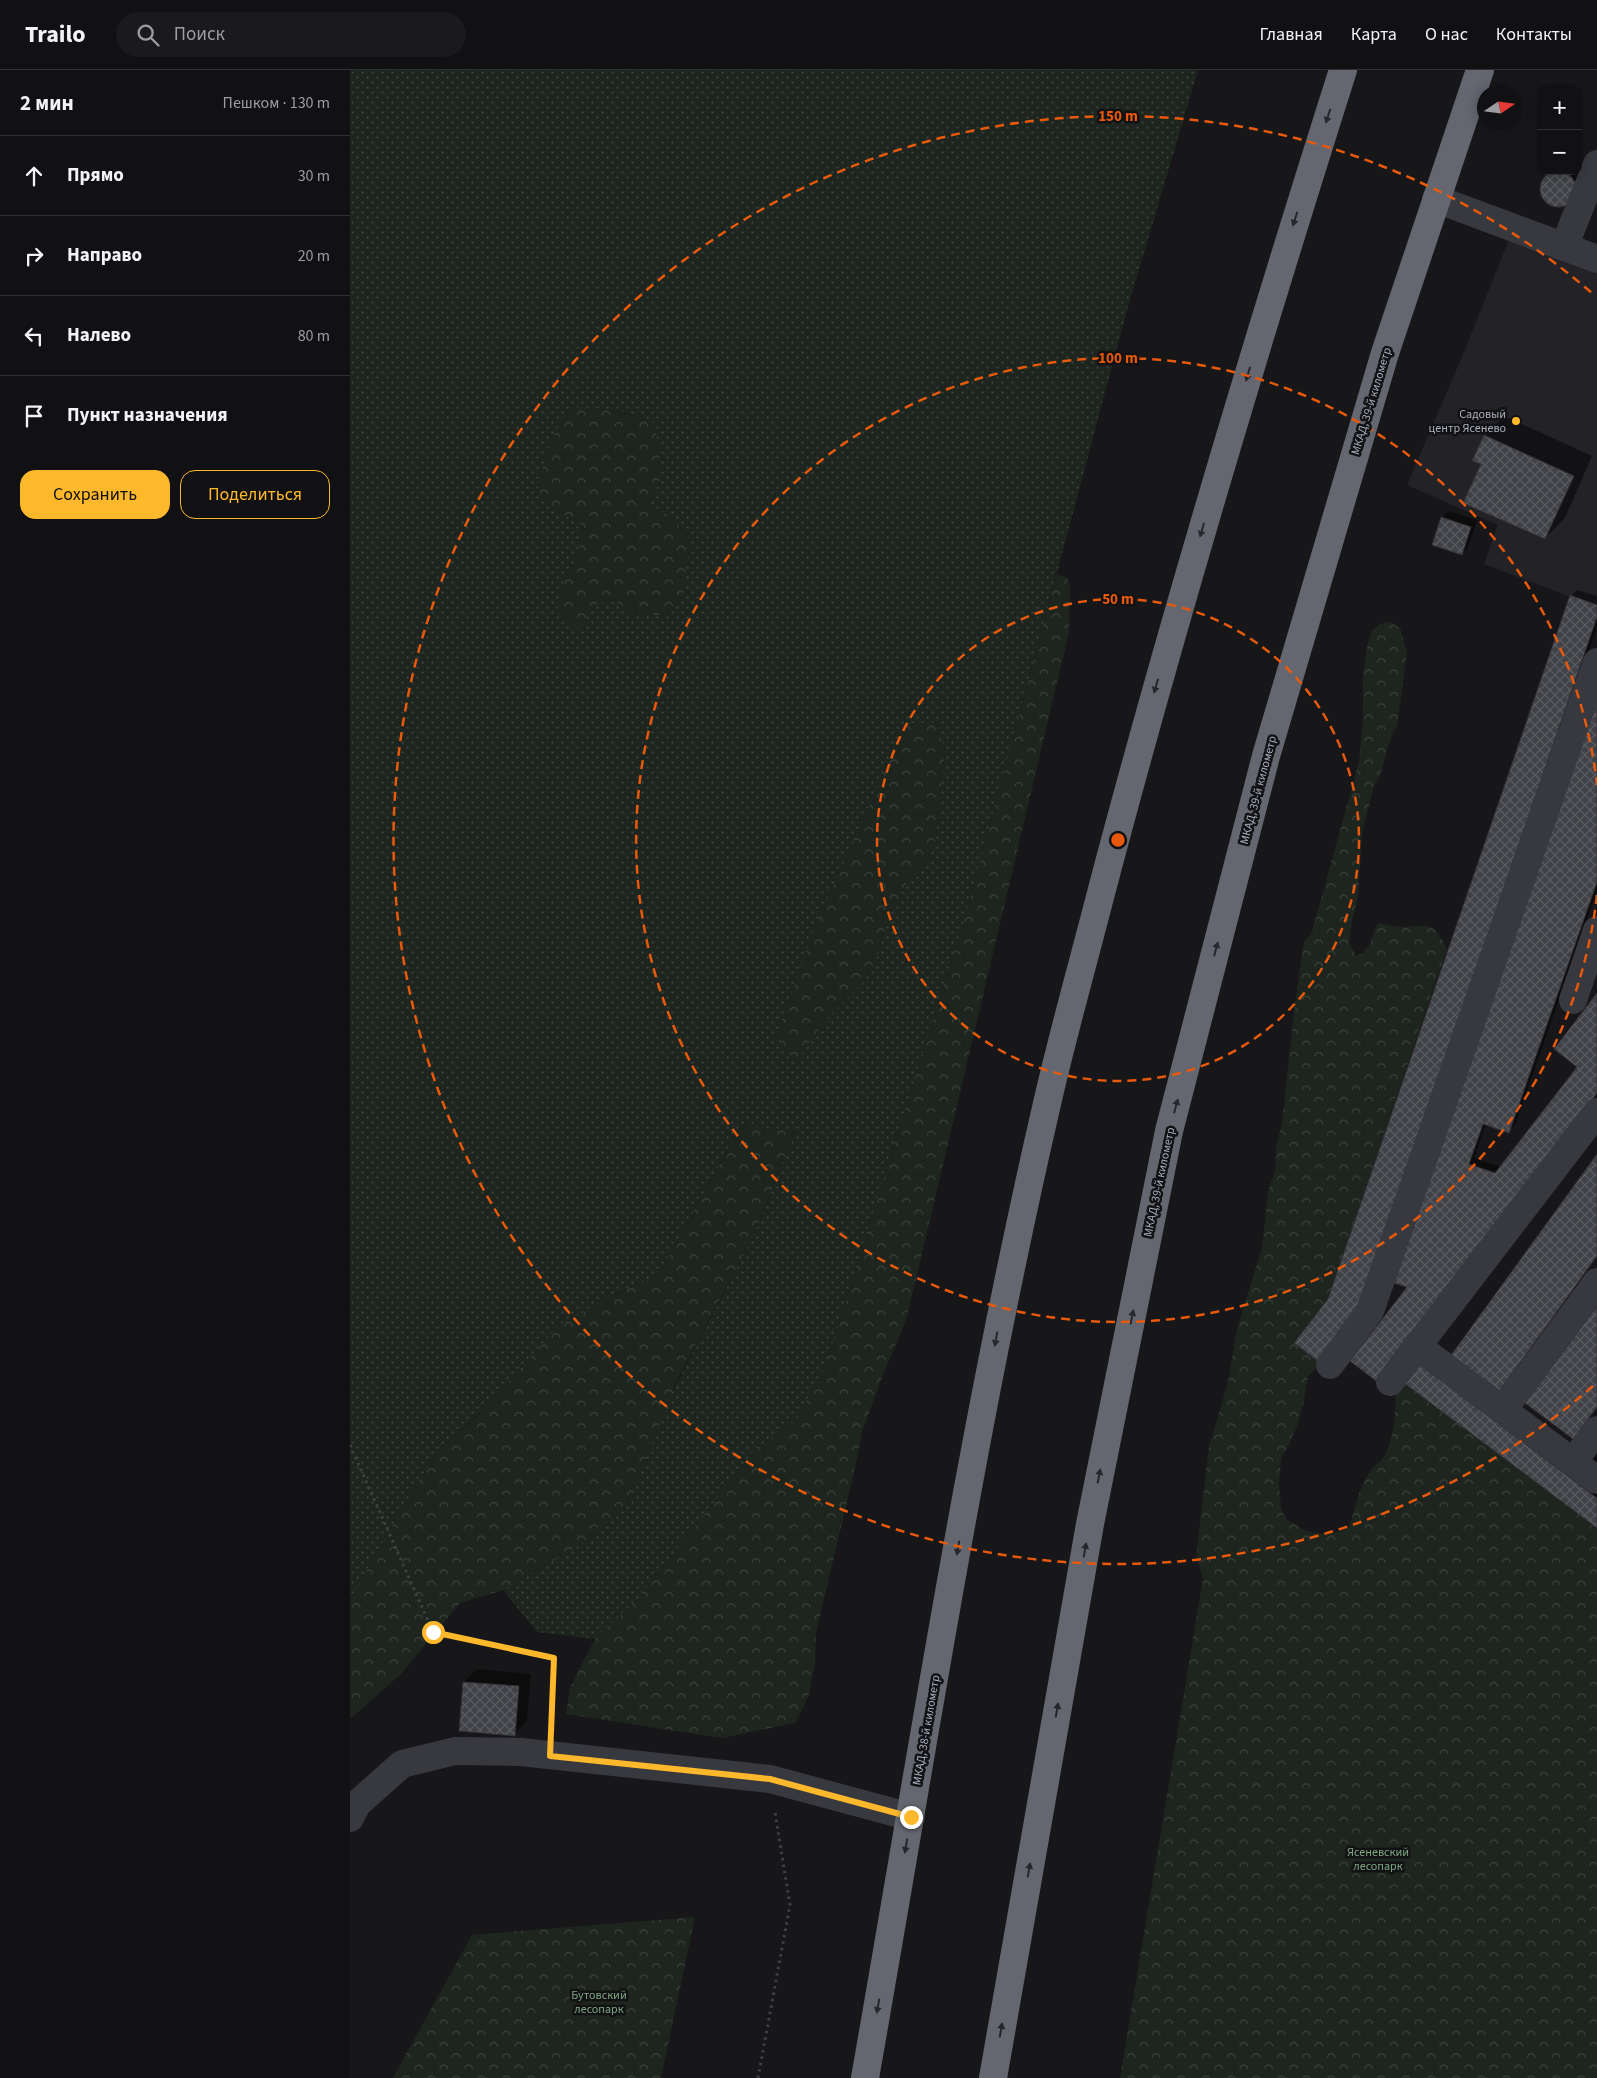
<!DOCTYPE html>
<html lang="ru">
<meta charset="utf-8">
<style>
body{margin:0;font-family:"Source Sans 3",sans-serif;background:#1a1a1d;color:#f1f3f6}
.controls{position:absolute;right:15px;top:15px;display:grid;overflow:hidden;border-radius:10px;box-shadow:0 2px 12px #0003}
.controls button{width:45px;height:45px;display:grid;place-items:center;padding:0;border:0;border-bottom:1px solid #303134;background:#111114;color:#f1f3f6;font:25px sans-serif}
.compass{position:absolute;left:1127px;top:15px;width:45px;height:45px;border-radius:50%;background:#111114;box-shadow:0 2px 12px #0003;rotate:77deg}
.stop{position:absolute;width:15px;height:15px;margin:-11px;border:4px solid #feb82b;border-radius:50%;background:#fff}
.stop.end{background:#feb82b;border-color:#fff;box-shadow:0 1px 5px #0008}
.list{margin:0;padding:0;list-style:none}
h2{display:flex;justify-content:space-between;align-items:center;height:65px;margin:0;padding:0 20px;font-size:21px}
h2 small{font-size:16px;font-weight:400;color:#9c9da0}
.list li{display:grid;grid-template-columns:32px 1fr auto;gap:15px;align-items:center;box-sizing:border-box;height:80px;padding:0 20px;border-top:1px solid #303134}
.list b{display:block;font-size:19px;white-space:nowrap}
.list em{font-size:16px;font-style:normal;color:#9c9da0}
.actions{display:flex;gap:10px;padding:15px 20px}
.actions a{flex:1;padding:11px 0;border:1px solid #feb82b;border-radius:15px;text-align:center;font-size:18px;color:#feb82b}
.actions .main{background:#feb82b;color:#111}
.icon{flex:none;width:28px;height:28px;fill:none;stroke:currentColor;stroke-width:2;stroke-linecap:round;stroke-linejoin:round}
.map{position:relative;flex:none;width:1247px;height:2008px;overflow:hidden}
header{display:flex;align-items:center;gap:30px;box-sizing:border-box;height:70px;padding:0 25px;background:#111114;border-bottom:1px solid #303134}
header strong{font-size:24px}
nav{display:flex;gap:28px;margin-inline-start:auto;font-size:18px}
.search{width:350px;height:45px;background:#1a1a1d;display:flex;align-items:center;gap:12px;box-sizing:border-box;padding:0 18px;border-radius:28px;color:#9c9da0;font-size:19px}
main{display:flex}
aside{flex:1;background:#111114}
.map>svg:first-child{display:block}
.built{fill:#232327}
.grass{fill:url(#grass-dots);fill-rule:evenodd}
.forest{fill:url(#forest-crowns)}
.shadow{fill:#0007}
.building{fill:url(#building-cross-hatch);stroke:#313136}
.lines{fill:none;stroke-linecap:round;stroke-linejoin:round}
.path{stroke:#3e4046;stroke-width:3;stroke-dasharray:2.5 4;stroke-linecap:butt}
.minor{stroke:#38393f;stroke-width:28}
.highway{stroke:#646770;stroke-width:28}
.oneway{fill:#26272c}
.route{stroke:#feb82b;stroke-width:6}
.ring{fill:none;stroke:#e8590c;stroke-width:2.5;stroke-dasharray:9 6}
.poi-dot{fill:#feb82b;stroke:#121215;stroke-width:2}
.labels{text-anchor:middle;stroke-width:5;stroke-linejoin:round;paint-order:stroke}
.street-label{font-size:12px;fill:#a9aeba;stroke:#121215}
.poi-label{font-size:12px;fill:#a9aeba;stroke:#121215;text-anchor:end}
.park-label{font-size:12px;fill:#7ea681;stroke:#121215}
.centre{fill:#e8590c;stroke:#121215;stroke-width:2.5}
.ring-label{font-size:15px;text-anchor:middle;font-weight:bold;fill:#e8590c;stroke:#121215;stroke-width:5;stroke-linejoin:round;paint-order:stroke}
</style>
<header>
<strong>Trailo</strong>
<div class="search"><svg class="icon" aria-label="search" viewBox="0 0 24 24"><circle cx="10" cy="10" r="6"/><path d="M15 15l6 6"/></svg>Поиск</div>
<nav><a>Главная</a><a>Карта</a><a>О нас</a><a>Контакты</a></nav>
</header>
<main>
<aside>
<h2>2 мин<small>Пешком · 130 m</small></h2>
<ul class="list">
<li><svg class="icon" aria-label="ahead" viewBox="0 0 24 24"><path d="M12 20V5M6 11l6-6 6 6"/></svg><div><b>Прямо</b></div><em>30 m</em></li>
<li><svg class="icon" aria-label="right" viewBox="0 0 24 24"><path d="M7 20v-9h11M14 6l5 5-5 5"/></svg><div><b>Направо</b></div><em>20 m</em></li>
<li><svg class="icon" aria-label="left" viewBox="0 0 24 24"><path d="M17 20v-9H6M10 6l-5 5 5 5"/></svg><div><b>Налево</b></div><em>80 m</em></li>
<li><svg class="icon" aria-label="arrive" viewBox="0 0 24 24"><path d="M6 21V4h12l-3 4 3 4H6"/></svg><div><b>Пункт назначения</b></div></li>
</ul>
<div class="actions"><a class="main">Сохранить</a><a>Поделиться</a></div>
</aside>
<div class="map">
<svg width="1247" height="2008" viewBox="0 0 1247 2008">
<defs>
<pattern id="grass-dots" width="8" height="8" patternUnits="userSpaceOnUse" patternTransform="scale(1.25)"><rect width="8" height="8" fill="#1d251e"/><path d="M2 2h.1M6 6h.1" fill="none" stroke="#3b423d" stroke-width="1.8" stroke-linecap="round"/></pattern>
<pattern id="forest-crowns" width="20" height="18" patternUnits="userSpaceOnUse" patternTransform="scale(1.25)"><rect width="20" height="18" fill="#1d251e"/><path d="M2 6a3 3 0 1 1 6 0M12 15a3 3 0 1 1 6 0" fill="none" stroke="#3b423d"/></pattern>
<pattern id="building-cross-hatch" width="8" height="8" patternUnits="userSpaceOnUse" patternTransform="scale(1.25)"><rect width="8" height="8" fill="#414247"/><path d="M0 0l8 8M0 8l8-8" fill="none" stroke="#5a5b5f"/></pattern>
</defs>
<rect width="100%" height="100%" fill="#17171a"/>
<polygon class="built" points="1160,167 1247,199 1247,537 1134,494 1148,455 1057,415 1112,287"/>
<path class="grass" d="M0,0H848L777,240L616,844L476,1294L448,1348L403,1382L289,1528L245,1569L187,1562L153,1520L248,1464L405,1163L445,1061L391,1056L308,1206L256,1228L88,1381L54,1435L0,1530ZM247,338L276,343L303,353L310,410L299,434L324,449L286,545L264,530L239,535L212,515L229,484L232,455L207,441ZM556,653H586L595,681L586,768L577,792L557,812L542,836L527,887L514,911L475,950L446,991L546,679Z"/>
<g class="forest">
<path d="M220,337C253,338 272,341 304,353L309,379L310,410L299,434L324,449L340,470L333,524L314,545H286L264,530L239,536L231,561L207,543L212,515L229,484L232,455L207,441L188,422C193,386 201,367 220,337Z"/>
<polygon points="707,504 717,508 720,515 719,562 556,1251 532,1307 512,1362 507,1389 466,1563 465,1593 459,1625 445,1653 372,1668 216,1644 220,1618 245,1569 289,1528 403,1382 448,1348 476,1294 616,844"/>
<path d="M1041,552L1050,558L1057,582L1047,656L1041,667L1030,706L1024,716L1012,763L1008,827L1002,850L999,873L1006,886C1024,879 1019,867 1029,853C1037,855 1045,857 1053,857C1080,855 1083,852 1097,878L978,1229L944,1273L969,1292L966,1298L958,1306L954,1331L948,1354L938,1377L931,1388L929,1414L931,1439L936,1449L956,1461L978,1465L998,1458C1005,1444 1006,1428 1013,1414C1016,1408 1019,1402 1023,1397C1025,1394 1030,1393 1032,1390C1043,1375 1046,1343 1045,1326L1054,1313L1247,1458V2008H770L853,1509L847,1489V1478L859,1377L878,1312L887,1259L912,1178L918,1122L925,1100L926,1076L932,1054L944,941L954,872L962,862L965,851L1009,692L1013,650V604L1018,571L1022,561L1030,554Z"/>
<polygon points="556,653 587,653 595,681 586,768 577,792 557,812 542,836 527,887 514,911 475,950 446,992 426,968 464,859"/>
<polygon points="391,1056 445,1060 405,1163 324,1316 282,1426 248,1464 153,1520 110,1533 51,1604 0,1649 0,1530 54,1435 88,1381 130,1344 209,1255 256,1228 308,1206"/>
<polygon points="345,1847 311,2008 43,2008 122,1865"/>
</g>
<g class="shadow">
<polygon points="1228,89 1238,98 1223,128 1214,135 1208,136 1197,133 1191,123 1192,112 1195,107 1201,101 1228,101"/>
<polygon points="1154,346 1242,386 1215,448 1195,468 1135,366"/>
<polygon points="1099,441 1127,450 1118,478 1111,484 1084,475 1092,447"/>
<polygon points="1227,520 1247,526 1247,557 1015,1232 979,1230 1221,526"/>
<polygon points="1247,635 1247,821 1165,1055 1158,1061 1136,1054 1124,1088 1151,1097 1228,996 1247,925 1247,1023 1032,1303"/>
<polygon points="1247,1086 1247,1187 1147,1322"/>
<polygon points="1070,1295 1247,1417 1247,1457"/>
<polygon points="1247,1383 1247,1392 1243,1389"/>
<polygon points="127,1599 181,1604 177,1651 164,1665 114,1612"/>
</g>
<g class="building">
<circle cx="1208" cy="119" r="18"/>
<polygon points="1134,365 1224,406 1195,469 1113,433 1131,394 1122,391"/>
<polygon points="1091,447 1121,457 1112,485 1082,475"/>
<polygon points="1220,525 1247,535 1247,547 1009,1240 969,1292 944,1273 978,1229"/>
<polygon points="1247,631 1247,812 1159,1063 1133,1054 1119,1094 1145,1103 1227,997 1204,979 1247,923 1247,1023 1026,1311 1000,1291 1057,1217 1044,1213"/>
<polygon points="1247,1084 1247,1186 1148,1323 1099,1288"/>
<polygon points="1247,1236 1247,1337 1223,1369 1175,1333"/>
<polygon points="1069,1294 1247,1428 1247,1458 1054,1313"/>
<polygon points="113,1612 169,1616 165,1666 109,1661"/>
</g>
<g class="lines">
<g class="path">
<polyline points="0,1375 83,1562 204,1587 201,1656"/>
<polyline points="408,2008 440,1835 425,1742"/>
</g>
<g class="minor">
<polyline points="1086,129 1247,189"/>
<polyline points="1214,177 1247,94"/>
<polyline points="1223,930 1247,860"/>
<polyline points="1067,1276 1247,1410"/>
<polyline points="980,1295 1020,1241 1247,592"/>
<polyline points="1040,1312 1247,1042"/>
<polyline points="1153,1340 1247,1212"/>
<polyline points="1223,1392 1247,1360"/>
<polyline points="0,1748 7,1734 52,1694 105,1681 171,1682 420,1709 561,1747"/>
</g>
<g class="highway">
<path d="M515,2008C572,1684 622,1358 696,1038C712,967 732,897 750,827C823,549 906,274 993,0"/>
<polyline points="643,2008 740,1454 819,1061 916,686 1035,283 1130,0"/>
</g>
</g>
<defs><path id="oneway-solid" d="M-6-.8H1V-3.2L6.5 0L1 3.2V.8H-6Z" transform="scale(1.25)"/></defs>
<g class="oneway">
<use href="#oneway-solid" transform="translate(978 46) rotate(108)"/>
<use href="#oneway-solid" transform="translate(945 149) rotate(108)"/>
<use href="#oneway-solid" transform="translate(898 304) rotate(106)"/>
<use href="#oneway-solid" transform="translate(852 460) rotate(106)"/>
<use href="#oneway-solid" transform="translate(806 616) rotate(106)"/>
<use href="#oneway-solid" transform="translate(866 879) rotate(-75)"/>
<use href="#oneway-solid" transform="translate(826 1036) rotate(-75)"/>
<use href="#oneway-solid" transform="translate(782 1247) rotate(-79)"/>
<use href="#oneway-solid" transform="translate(646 1269) rotate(100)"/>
<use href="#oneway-solid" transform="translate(749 1406) rotate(-79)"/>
<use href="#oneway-solid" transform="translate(608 1478) rotate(100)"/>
<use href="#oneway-solid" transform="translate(735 1480) rotate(-80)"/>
<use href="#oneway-solid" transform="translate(707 1640) rotate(-80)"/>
<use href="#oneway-solid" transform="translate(556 1776) rotate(100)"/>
<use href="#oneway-solid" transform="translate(679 1800) rotate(-80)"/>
<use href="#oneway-solid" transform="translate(528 1936) rotate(100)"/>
<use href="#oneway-solid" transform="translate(651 1960) rotate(-80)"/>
</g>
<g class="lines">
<polyline class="route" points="83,1562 204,1588 200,1686 420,1709 561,1747"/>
</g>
<g class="ring">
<circle cx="768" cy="770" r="241"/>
<path d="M1247 825A482 482 0 1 1 1247 715"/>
<path d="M1243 1316A724 724 0 1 1 1243 224"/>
</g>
<circle class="poi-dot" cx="1166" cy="351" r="5"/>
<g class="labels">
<g class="street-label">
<text transform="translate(1021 331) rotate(-73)" y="4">МКАД, 39-й километр</text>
<text transform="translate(908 720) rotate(-75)" y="4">МКАД, 39-й километр</text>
<text transform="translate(809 1112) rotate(-78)" y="4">МКАД, 39-й километр</text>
<text transform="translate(576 1660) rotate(-80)" y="4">МКАД, 38-й километр</text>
</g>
<g class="poi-label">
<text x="1156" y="348">Садовый<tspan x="1156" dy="14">центр Ясенево</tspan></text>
</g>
<g class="park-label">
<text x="1028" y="1786">Ясеневский<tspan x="1028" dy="14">лесопарк</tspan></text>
<text x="249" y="1929">Бутовский<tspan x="249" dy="14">лесопарк</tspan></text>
</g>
</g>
<circle cx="768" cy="770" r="8" class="centre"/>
<g class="ring-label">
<text x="768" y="51">150 m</text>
<text x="768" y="293">100 m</text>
<text x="768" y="534">50 m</text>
</g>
</svg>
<div class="controls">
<button>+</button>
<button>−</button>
</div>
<svg class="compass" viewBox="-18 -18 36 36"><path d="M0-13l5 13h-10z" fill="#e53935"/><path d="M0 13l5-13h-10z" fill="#9c9da0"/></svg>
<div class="stop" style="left:83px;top:1562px"></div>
<div class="stop end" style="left:561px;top:1747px"></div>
</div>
</main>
